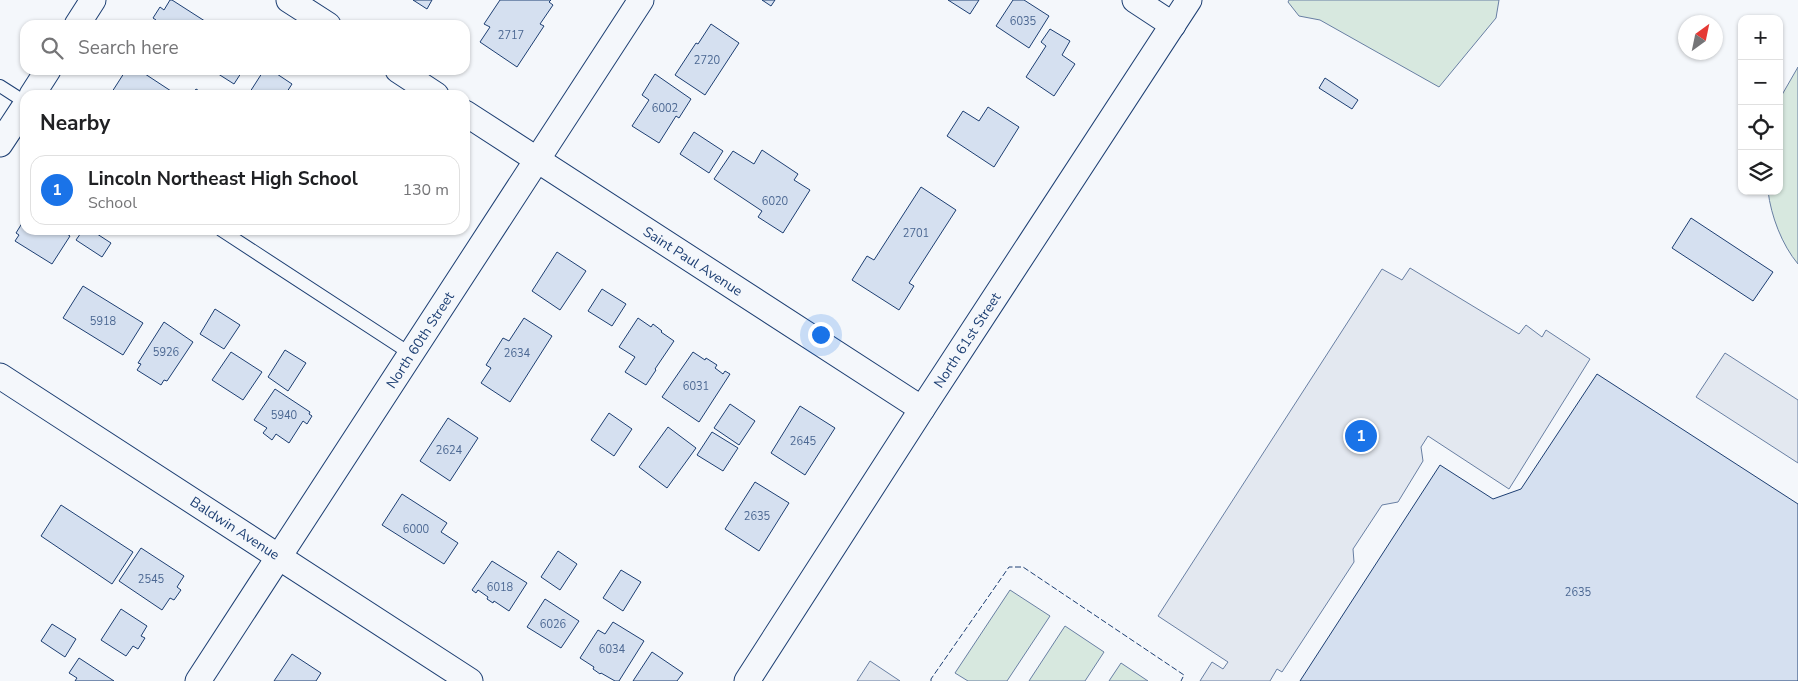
<!DOCTYPE html>
<meta charset="utf-8">
<style>
body{margin:0;font-family:"Nunito Sans",sans-serif;background:#f6f6f6;color:#202124}
.controls{position:absolute;right:15px;top:15px;display:grid;overflow:hidden;border-radius:10px;box-shadow:0 1px 4px #0004}
.controls button{width:45px;height:45px;display:grid;place-items:center;padding:0;border:0;border-bottom:1px solid #e0e0e0;background:#fff;color:#202124;font:25px sans-serif}
.compass{position:absolute;left:1678px;top:15px;width:45px;height:45px;border-radius:50%;background:#fff;box-shadow:0 1px 4px #0004;rotate:33deg}
.you{position:absolute;left:820px;top:334px;width:18px;height:18px;margin:-12px;border:4px solid #fff;border-radius:50%;background:#1a73e8;box-shadow:0 0 0 8px #1a73e833}
.badge{display:grid;place-items:center;width:32px;height:32px;border-radius:50%;background:#1a73e8;color:#fff;font-size:16px;font-weight:700}
.pin{position:absolute;translate:-50% -50%;border:2px solid #fff;box-shadow:0 1px 5px #0006}
.list{margin:0;padding:0;list-style:none}
h2{display:flex;justify-content:space-between;align-items:center;height:65px;margin:0;padding:0 20px;font-size:21px}
h2 small{font-size:16px;font-weight:400;color:#757577}
.list li{display:grid;grid-template-columns:32px 1fr auto;gap:15px;align-items:center;box-sizing:border-box;height:70px;margin:0 10px 10px;padding:0 10px;border:1px solid #e0e0e0;border-radius:15px}
.list b{display:block;font-size:19px;white-space:nowrap}
.list p{margin:0;font-size:16px;white-space:nowrap;color:#757577}
.list em{font-size:16px;font-style:normal;color:#757577}
.icon{flex:none;width:28px;height:28px;fill:none;stroke:currentColor;stroke-width:2;stroke-linecap:round;stroke-linejoin:round}
.map{position:relative;flex:none;width:1798px;height:681px;overflow:hidden}
.search{position:absolute;background:#fff;box-shadow:0 1px 4px #0004;left:20px;top:20px;width:450px;height:55px;display:flex;align-items:center;gap:12px;box-sizing:border-box;padding:0 18px;border-radius:15px;color:#757577;font-size:19px}
.panel{position:absolute;background:#fff;box-shadow:0 1px 4px #0004;left:20px;top:90px;width:450px;height:145px;border-radius:15px}
.map>svg:first-child{display:block}
.green{fill:#d7e8df;stroke:#687fa3}
.parking{fill:#e3e8f0;stroke:#687fa3}
.building{fill:#d5e0f0;stroke:#1d3f73}
.lines{fill:none;stroke-linecap:round;stroke-linejoin:round}
.lane-casing{stroke:#1d3f73;stroke-width:14}
.street-casing{stroke:#1d3f73;stroke-width:27}
.lane{stroke:#f4f7fb;stroke-width:12}
.street{stroke:#f4f7fb;stroke-width:25}
.fence{stroke:#1d3f73;stroke-width:1;stroke-dasharray:6 2.5;stroke-linecap:butt}
.labels{text-anchor:middle;stroke-width:4;stroke-linejoin:round;paint-order:stroke}
.number-label{font-size:11px;fill:#4b6792}
.street-label{font-size:14px;fill:#1d3f73;stroke:#f4f7fb}
</style>
<div class="map">
<svg width="1798" height="681" viewBox="0 0 1798 681">
<rect width="100%" height="100%" fill="#f4f7fb"/>
<g class="green">
<polygon points="1289,0 1499,0 1496,18 1439,87 1320,20 1299,16 1288,2"/>
<path d="M1798,67V264C1782,245 1771,216 1768,191H1779V100Z"/>
<polygon points="1010,590 1050,616 1007,681 968,681 955,673"/>
<polygon points="1065,626 1104,652 1085,681 1029,681"/>
<polygon points="1121,663 1148,681 1109,681"/>
</g>
<g class="parking">
<polygon points="1410,268 1519,334 1526,325 1542,337 1546,330 1590,359 1509,489 1428,436 1421,447 1423,461 1398,502 1382,505 1353,549 1354,562 1282,672 1277,669 1270,681 1200,681 1212,662 1223,669 1228,662 1158,616 1382,269 1402,280"/>
<polygon points="1725,353 1798,400 1798,463 1696,397"/>
<polygon points="870,661 900,681 857,681"/>
</g>
<g class="building">
<polygon points="170,0 172,0 211,25 153,25 156,20 153,18 160,7 164,10"/>
<polygon points="413,0 432,0 427,9"/>
<polygon points="500,0 551,0 549,2 553,5 540,24 544,26 517,67 480,42 490,27 484,24"/>
<polygon points="762,0 775,0 771,6"/>
<polygon points="948,0 979,0 970,14"/>
<polygon points="1013,0 1024,0 1049,16 1029,48 996,26"/>
<polygon points="711,24 739,43 705,95 675,75 696,43 698,44"/>
<polygon points="1050,29 1070,41 1062,55 1075,64 1054,96 1026,77 1046,46 1041,42"/>
<polygon points="126,70 139,70 171,91 168,95 110,95"/>
<polygon points="212,70 243,70 234,84"/>
<polygon points="264,70 271,70 292,84 285,95 248,95"/>
<polygon points="655,74 691,99 679,118 676,116 659,143 632,126 649,100 642,95"/>
<polygon points="1325,78 1358,100 1352,109 1319,88"/>
<polygon points="196,89 206,95 192,95"/>
<polygon points="988,107 1019,127 994,167 947,136 963,111 979,121"/>
<polygon points="694,132 723,151 709,173 680,154"/>
<polygon points="762,150 798,174 794,180 810,190 783,233 758,217 762,211 714,179 733,151 754,164"/>
<polygon points="921,187 956,210 909,283 914,286 899,310 852,280 867,256 874,260"/>
<polygon points="1691,218 1773,272 1753,301 1672,248"/>
<polygon points="24,220 25,230 61,230 70,236 52,264 15,241 19,235 16,233"/>
<polygon points="83,230 91,230 111,243 102,257 76,240"/>
<polygon points="557,252 586,271 560,310 532,291"/>
<polygon points="83,286 143,323 123,355 63,318"/>
<polygon points="602,289 626,304 612,326 588,311"/>
<polygon points="215,309 240,325 224,349 200,334"/>
<polygon points="524,318 552,336 510,402 481,383 491,368 486,365 503,338 509,341"/>
<polygon points="638,318 651,327 653,324 662,331 661,332 674,341 655,369 656,370 646,385 625,372 635,357 619,347"/>
<polygon points="164,322 193,342 167,381 164,380 161,385 137,370 141,364 138,363"/>
<polygon points="285,350 306,363 288,391 268,377"/>
<polygon points="231,352 262,372 243,400 212,380"/>
<polygon points="693,352 705,360 706,358 717,365 715,368 723,374 725,371 730,374 699,422 662,397"/>
<polygon points="1597,374 1798,504 1798,681 1300,681 1440,465 1493,499 1521,489"/>
<polygon points="275,389 310,412 309,414 312,416 307,424 303,421 289,443 276,434 272,440 263,433 267,428 254,420"/>
<polygon points="730,404 755,421 739,445 714,428"/>
<polygon points="800,406 835,428 805,475 771,453"/>
<polygon points="609,413 632,429 614,456 591,440"/>
<polygon points="448,418 478,438 450,481 420,461"/>
<polygon points="668,427 696,448 667,488 639,467"/>
<polygon points="712,432 738,448 723,471 697,455"/>
<polygon points="755,482 789,503 759,551 725,529"/>
<polygon points="402,494 447,523 441,532 458,543 444,564 382,525"/>
<polygon points="61,505 133,552 112,584 41,536"/>
<polygon points="141,548 184,576 177,587 181,590 174,600 170,598 162,610 119,581"/>
<polygon points="558,551 577,564 560,590 541,577"/>
<polygon points="492,561 527,583 509,611 494,601 493,603 487,599 488,597 478,590 476,593 472,590"/>
<polygon points="621,570 641,582 623,611 603,598"/>
<polygon points="545,599 579,621 561,648 527,627"/>
<polygon points="121,609 147,626 141,636 145,638 138,649 133,646 126,656 101,640"/>
<polygon points="613,622 644,641 619,681 615,681 601,673 600,674 593,669 594,667 580,658 598,630 605,634"/>
<polygon points="52,624 76,639 65,657 41,641"/>
<polygon points="652,652 683,673 677,681 633,681"/>
<polygon points="292,654 321,673 316,681 274,681"/>
<polygon points="79,658 114,681 75,681 77,678 69,673"/>
</g>
<g class="lines">
<g class="lane-casing">
<g id="lane">
<polyline points="0,86 25,102"/>
<polyline points="221,230 411,354"/>
</g>
</g>
<g class="street-casing">
<g id="street">
<polyline points="289,0 328,25"/>
<polyline points="1135,0 1173,25"/>
<polyline points="77,25 93,0"/>
<polyline points="398,70 436,95"/>
<polyline points="32,95 48,70"/>
<polyline points="465,113 922,409"/>
<polyline points="0,144 25,106"/>
<polyline points="0,376 470,681"/>
<polyline points="198,681 641,0"/>
<polyline points="747,681 922,409 1189,0"/>
</g>
</g>
<use href="#lane" class="lane"/>
<use href="#street" class="street"/>
<polyline class="fence" points="931,681 931,679 1009,567 1023,567 1184,675 1181,681"/>
</g>
<g class="labels">
<g class="number-label">
<text x="1023" y="25">6035</text>
<text x="511" y="39">2717</text>
<text x="707" y="64">2720</text>
<text x="665" y="112">6002</text>
<text x="775" y="205">6020</text>
<text x="916" y="237">2701</text>
<text x="103" y="325">5918</text>
<text x="166" y="356">5926</text>
<text x="517" y="357">2634</text>
<text x="696" y="390">6031</text>
<text x="284" y="419">5940</text>
<text x="803" y="445">2645</text>
<text x="449" y="454">2624</text>
<text x="757" y="520">2635</text>
<text x="416" y="533">6000</text>
<text x="151" y="583">2545</text>
<text x="500" y="591">6018</text>
<text x="1578" y="596">2635</text>
<text x="553" y="628">6026</text>
<text x="612" y="653">6034</text>
</g>
<g class="street-label">
<text transform="translate(693 261) rotate(33)" y="5">Saint Paul Avenue</text>
<text transform="translate(420 340) rotate(-57)" y="5">North 60th Street</text>
<text transform="translate(967 340) rotate(-57)" y="5">North 61st Street</text>
<text transform="translate(235 528) rotate(33)" y="5">Baldwin Avenue</text>
</g>
</g>
</svg>
<div class="controls">
<button>+</button>
<button>−</button>
<button><svg class="icon" aria-label="locate" viewBox="0 0 24 24"><circle cx="12" cy="12" r="6"/><path d="M12 2v4M12 18v4M2 12h4M18 12h4"/></svg></button>
<button><svg class="icon" aria-label="layers" viewBox="0 0 24 24"><path d="M12 4l9 5-9 5-9-5zM3 14l9 5 9-5"/></svg></button>
</div>
<svg class="compass" viewBox="-18 -18 36 36"><path d="M0-13l5 13h-10z" fill="#e53935"/><path d="M0 13l5-13h-10z" fill="#757577"/></svg>
<div class="you"></div>
<div class="pin badge" style="left:1361px;top:436px">1</div>
<div class="search"><svg class="icon" aria-label="search" viewBox="0 0 24 24"><circle cx="10" cy="10" r="6"/><path d="M15 15l6 6"/></svg>Search here</div>
<section class="panel">
<h2>Nearby<small></small></h2>
<ul class="list">
<li><span class="badge">1</span><div><b>Lincoln Northeast High School</b><p>School</p></div><em>130 m</em></li>
</ul>
</section>
</div>
